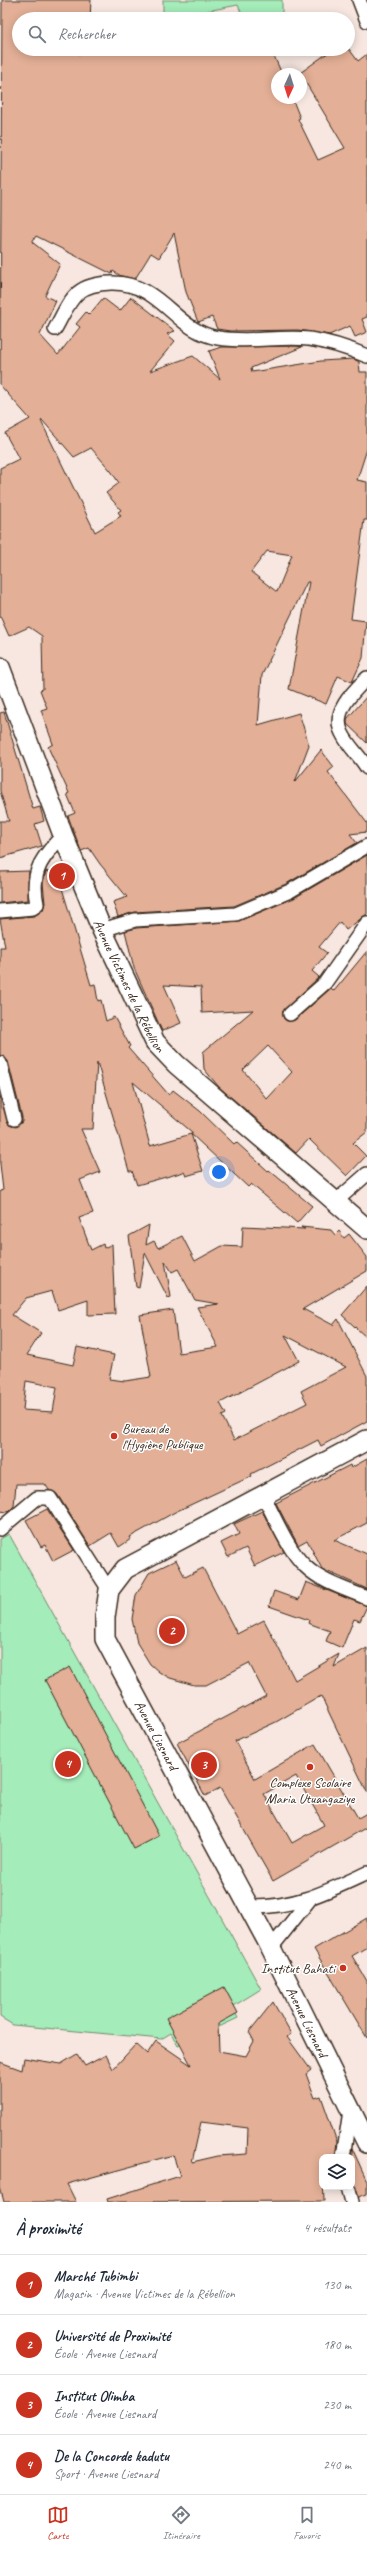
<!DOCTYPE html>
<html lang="fr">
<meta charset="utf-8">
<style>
body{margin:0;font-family:Caveat,sans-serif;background:#f2f2f3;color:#1f2937}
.controls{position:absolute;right:12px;bottom:12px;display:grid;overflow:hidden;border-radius:8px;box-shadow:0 2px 10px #0003}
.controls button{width:36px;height:36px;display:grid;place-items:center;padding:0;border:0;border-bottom:1px solid #e0e1e3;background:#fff;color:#1f2937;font:20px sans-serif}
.compass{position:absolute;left:271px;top:68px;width:36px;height:36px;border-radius:50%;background:#fff;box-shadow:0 2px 10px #0003;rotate:184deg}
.you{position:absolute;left:219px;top:1172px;width:14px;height:14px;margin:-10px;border:3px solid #fff;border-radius:50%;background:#1a73e8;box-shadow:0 0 0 6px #1a73e833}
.badge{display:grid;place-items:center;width:26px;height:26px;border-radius:50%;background:#c8321e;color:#fff;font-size:13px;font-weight:700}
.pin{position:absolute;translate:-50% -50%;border:2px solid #fff;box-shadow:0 1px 4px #0006}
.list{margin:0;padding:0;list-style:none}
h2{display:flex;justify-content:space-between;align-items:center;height:52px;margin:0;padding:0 16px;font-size:17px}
h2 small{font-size:13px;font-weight:400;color:#747a83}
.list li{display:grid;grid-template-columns:26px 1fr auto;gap:12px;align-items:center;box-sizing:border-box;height:60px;padding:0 16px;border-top:1px solid #e0e1e3}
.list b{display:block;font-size:15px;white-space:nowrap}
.list p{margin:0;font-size:13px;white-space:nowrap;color:#747a83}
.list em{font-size:13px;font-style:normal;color:#747a83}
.icon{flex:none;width:22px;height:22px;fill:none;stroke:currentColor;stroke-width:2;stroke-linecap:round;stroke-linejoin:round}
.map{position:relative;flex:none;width:367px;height:2202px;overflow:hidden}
.search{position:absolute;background:#fff;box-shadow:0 2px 10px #0003;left:12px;right:12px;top:12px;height:44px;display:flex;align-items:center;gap:10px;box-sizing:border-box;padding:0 14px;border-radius:22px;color:#747a83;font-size:15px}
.sheet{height:292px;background:#fff}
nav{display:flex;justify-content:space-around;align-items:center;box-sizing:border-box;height:56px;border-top:1px solid #e0e1e3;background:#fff;font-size:11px;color:#747a83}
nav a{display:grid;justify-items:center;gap:2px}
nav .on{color:#c8321e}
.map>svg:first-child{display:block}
.green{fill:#a4ecb9;stroke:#708b6c}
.building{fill:#e3af96;stroke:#3b2a1e;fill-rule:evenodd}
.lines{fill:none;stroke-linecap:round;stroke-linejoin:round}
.street-casing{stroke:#3b2a1e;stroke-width:16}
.secondary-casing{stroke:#3b2a1e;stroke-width:22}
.street{stroke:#fff;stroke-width:13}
.secondary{stroke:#fff;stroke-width:19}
.poi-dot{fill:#c8321e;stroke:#fff;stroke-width:1.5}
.labels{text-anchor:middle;stroke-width:3;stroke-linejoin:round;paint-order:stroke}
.street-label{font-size:14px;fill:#3b2a1e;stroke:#fff}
.poi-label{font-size:14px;fill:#3b2a1e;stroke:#fff;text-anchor:start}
</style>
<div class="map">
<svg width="367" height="2202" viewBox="0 0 367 2202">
<rect width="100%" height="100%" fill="#f7e7e0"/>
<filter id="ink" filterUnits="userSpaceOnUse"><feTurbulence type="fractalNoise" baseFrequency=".025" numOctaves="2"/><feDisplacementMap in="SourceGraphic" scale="8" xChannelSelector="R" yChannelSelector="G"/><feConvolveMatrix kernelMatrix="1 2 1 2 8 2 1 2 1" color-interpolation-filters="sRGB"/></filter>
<g filter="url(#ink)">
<g class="green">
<polygon points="163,0 282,0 282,13 258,19 244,19 238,5 207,11 206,19 163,19"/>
<polygon points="9,1534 261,1989 232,2007 238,2018 178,2046 171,2033 161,2039 13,2025 0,2017 0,1539"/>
</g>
<g class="building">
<path d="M2,0H91L90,19H19V49H64L80,54L81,49H271L282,74H277V98H292L300,118L298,119L318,160L345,148L300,73L333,49H349L358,61L367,54V317L362,319L367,332L355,337L350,326L329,335L298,330L230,331L217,329L212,317L198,322L186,292L174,233L159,258L151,253L135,279L121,276L113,271L112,274L36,236L32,242L60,264L45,296L56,301L40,335L58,355L80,327L76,324L86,312L89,315L103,298L120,311L131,297L175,331L167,334L175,341L150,371L193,356L220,379L209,351L222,347L297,346L302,347L251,368L252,372L321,361L354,359L359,362L360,372H367V449L357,480L367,482V520H364L351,619L366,621L363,658L352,682L338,676L326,704L289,689L309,582H307L262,675L258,725L299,713L309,745L295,782L321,750L334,767L328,772L367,823V832L350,834L357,843L286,884L234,906L135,912L118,917L113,902L127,897L100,864L89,848L81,851L68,816L75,813L67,794L69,793L48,747L53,744L41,710L47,708L40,690L43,689L42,636L29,627L9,636L0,616V468L19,459L5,433L30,419L0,385ZM42,420L74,457L91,448L111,471L119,483L106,493L121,510L118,512L121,516L95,532L41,421ZM267,551L292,555L277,592L251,572Z"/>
<polygon points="367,696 367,743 347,724 347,719"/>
<polygon points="4,712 33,809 40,807 44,821 35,824 42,846 0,858 0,821 9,821 0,791 0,713"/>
<path d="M367,855V914L346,930L340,922L319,947L327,953L312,971L319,977L282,1012L284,1019L287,1021L295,1020L331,988L334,991L367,951V1132L353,1143L366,1156L347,1176L309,1139L296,1153L219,1087L204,1069L203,1052L253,1010L202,1013L201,987L164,985L181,1023L162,1031L134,968L125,931L136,928L239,921L294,898ZM268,1046L292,1072L267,1099L243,1070Z"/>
<polygon points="29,871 28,900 0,903 0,872"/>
<path d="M46,871L56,873L59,878L91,985L95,984L98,1001L101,1000L106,1021L114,1017L130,1046L128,1048L169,1095L173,1090L200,1111L234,1144L236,1142L268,1171L269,1170L312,1206L297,1223L251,1184L248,1187L191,1134L193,1133L133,1082L150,1146L191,1134L203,1171L186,1176L184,1172L137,1185L132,1171H129L97,1062L93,1129H81L100,1172L80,1180L93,1213L79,1218L91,1250L103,1244L104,1248L112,1244L115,1314L88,1315V1300L58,1310L52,1291L26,1298L12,1315L41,1333L27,1355L73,1365L77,1347L114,1355L109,1379L125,1381L151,1377L140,1315L173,1310L179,1353L218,1347L197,1307L219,1304L195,1300L178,1269L172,1272L165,1261L171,1297L168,1298L145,1253L139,1288L136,1287L129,1236L149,1225L146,1245L154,1241L158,1248L182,1236L195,1261L222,1246L242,1247L243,1226L305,1229L301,1227L331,1230L335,1235L339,1231L344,1238L349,1234L367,1257V1271L303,1309L333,1325L338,1319L367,1376V1421L321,1446L318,1440L251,1474L252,1476L175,1512L130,1537L131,1539L119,1547L111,1533L90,1546L57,1494L49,1490L45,1484H16L14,1506L8,1512L0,1511V1191L3,1190L0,1164V1096L9,1125L16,1127L22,1122V1117L8,1061L0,1055V947H5L0,919L34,916L43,910L45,903L43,883ZM285,1335L346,1367L301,1391L307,1403L234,1440L222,1416L226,1414L220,1403L299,1361ZM26,1381L57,1387L53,1412L23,1410Z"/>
<polygon points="367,1286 367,1338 342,1315"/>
<polygon points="367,1459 367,1523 334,1540 367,1554 367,1589 322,1569 307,1540 298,1545 276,1503 350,1465 351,1468"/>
<polygon points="47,1509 74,1550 53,1561 45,1545 41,1547 26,1520"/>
<polygon points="262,1511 284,1552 255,1566 246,1548 228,1557 221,1543 239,1534 234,1524"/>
<path d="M176,1560L185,1577L203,1568L237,1634L264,1620L295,1680L339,1654L334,1667L367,1648V1792L321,1696L276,1722L235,1741L255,1779L315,1744L358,1818L367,1813V1827L273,1881L220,1788L205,1796L177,1743L266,1696L249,1663L206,1685H194L170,1678L159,1672L150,1664L137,1643L132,1619L136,1595L149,1573ZM296,1776L324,1825L292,1843L264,1794Z"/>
<polygon points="306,1582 367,1606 360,1621 354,1619 342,1648 326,1641 330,1631 308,1623 309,1620 269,1606 274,1591 299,1600"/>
<polygon points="70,1667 159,1836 134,1849 45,1680"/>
<polygon points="367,1918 367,1947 352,1956 367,1981 367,2038 314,1949"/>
<path d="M224,1987L238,2013L218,2024L219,2051L246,2056L254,2041L249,2032L273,2002L291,2034L287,2037L311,2070L306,2074L315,2098L321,2096L337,2142L335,2157H322L324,2201L108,2202L107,2199L180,2176L173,2155L67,2184L76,2202H4L0,2187V2062L22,2070L24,2058L61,2064L77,2054L85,2066L106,2055L113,2069L136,2044L147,2054L156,2041L191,2065L166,2018ZM201,2122L248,2128L247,2154L218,2156L192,2162Z"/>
<polygon points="352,2148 367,2181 367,2194 359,2197 352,2180"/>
</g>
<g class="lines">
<g class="street-casing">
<g id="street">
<polyline points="359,0 367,21"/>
<path d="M55,329C71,300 74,284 111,283C162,282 174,331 218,338C248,343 279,336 309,339C330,342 348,348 367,356"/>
<path d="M367,678C354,691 331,712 342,733C348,746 360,756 367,768"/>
<path d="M0,911L33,908L37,904C30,871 42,858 63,835"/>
<polyline points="102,930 135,920 236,914 290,891 367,846"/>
<polyline points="290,1014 325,983 367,923"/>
<polyline points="0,1063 14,1119"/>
<polyline points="335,1202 367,1174"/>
<path d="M263,1495C274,1516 288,1550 305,1566C321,1582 346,1589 367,1598"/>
<polyline points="0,1529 37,1498 50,1498 109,1590"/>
<path d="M249,1907C295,1908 326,1892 367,1873"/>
<polyline points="271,1948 310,1899"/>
<polyline points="343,2157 350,2111"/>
<polyline points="348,2187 352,2202"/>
</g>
</g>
<g class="secondary-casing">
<g id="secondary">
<path id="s1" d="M0,667L63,835L102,930L155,1042L176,1064L367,1229"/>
<path id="s2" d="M367,1440L125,1569L109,1590L105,1617V1639L271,1948L367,2143"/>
</g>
</g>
<use href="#street" class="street"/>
<use href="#secondary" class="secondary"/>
</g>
</g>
<g class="poi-dot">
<circle cx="114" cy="1436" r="4"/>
<circle cx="310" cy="1767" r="4"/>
<circle cx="343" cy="1968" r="4"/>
</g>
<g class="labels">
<g class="street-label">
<text dy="5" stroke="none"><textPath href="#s1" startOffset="344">Avenue Victimes de la Rébellion</textPath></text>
<text dy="5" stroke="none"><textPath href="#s2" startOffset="459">Avenue Liesnard</textPath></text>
<text dy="5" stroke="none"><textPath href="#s2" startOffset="783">Avenue Liesnard</textPath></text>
</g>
<g class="poi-label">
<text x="122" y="1433">Bureau de<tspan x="122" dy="16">l'Hygiène Publique</tspan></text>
<text x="310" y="1787" text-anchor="middle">Complexe Scolaire<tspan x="310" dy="16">Maria Utuangaziye</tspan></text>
<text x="335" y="1973" text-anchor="end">Institut Bahati</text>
</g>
</g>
</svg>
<div class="controls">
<button><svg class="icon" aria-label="layers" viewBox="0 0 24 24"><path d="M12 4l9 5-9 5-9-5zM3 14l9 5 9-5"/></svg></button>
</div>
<svg class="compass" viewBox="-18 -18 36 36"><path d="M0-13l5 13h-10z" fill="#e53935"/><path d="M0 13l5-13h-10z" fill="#747a83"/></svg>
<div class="you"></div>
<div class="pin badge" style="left:62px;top:876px">1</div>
<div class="pin badge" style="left:172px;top:1631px">2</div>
<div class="pin badge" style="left:204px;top:1765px">3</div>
<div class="pin badge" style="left:68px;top:1764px">4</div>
<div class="search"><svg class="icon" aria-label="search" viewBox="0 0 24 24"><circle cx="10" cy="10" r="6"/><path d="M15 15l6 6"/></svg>Rechercher</div>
</div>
<section class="sheet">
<h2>À proximité<small>4 résultats</small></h2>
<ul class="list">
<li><span class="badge">1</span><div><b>Marché Tubimbi</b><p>Magasin · Avenue Victimes de la Rébellion</p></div><em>130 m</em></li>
<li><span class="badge">2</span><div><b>Université de Proximité</b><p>École · Avenue Liesnard</p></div><em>180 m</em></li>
<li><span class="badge">3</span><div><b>Institut Olimba</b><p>École · Avenue Liesnard</p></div><em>230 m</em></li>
<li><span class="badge">4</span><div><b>De la Concorde kadutu</b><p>Sport · Avenue Liesnard</p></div><em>240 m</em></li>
</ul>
</section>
<nav>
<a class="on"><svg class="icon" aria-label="map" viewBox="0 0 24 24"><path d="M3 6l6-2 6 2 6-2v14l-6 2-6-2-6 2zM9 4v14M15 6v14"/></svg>Carte</a>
<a><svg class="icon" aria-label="directions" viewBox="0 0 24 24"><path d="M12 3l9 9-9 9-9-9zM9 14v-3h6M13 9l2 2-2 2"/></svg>Itinéraire</a>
<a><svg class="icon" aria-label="saved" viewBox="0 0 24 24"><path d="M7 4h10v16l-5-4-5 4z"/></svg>Favoris</a>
</nav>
